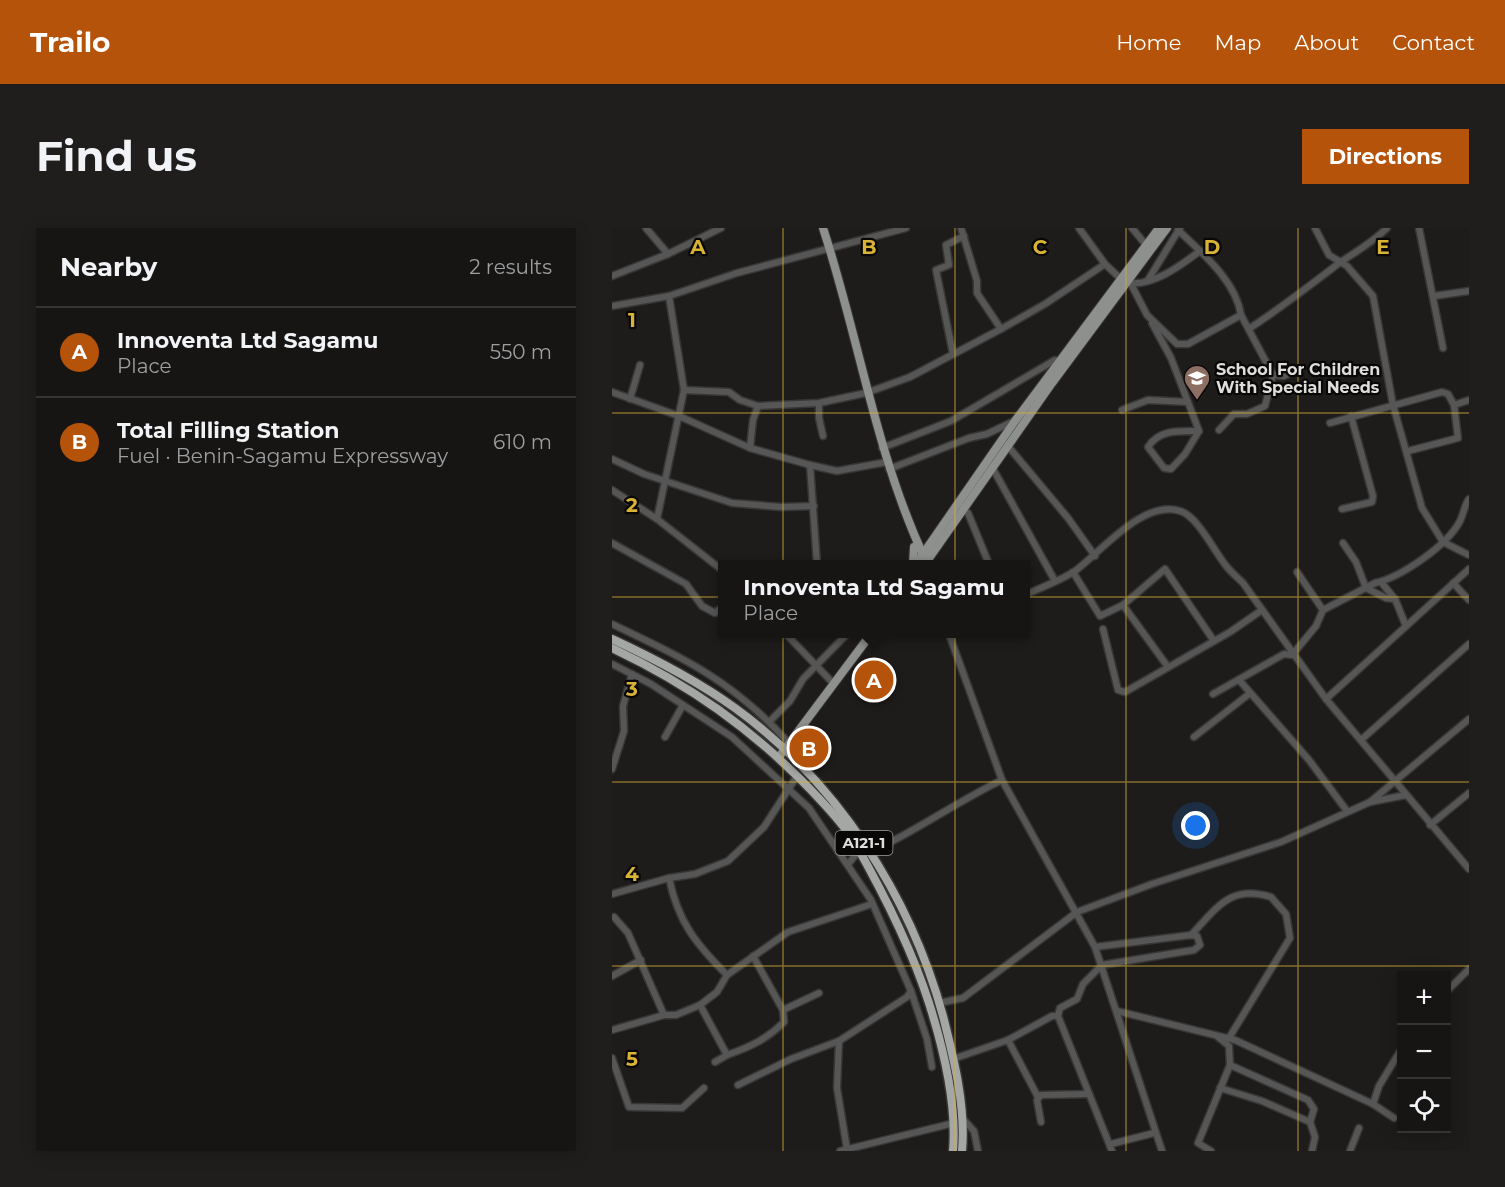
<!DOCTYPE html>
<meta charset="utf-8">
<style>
body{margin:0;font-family:Montserrat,sans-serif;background:#1f1e1d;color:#f1f3f6}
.controls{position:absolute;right:18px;bottom:18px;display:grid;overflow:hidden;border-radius:0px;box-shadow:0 3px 15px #0003}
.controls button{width:54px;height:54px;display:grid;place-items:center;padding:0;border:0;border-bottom:2px solid #353434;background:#161514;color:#f1f3f6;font:30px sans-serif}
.you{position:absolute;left:584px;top:598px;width:21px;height:21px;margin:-15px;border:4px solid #fff;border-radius:50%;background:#1a73e8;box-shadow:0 0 0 9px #1a73e833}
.badge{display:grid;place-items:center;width:39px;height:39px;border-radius:50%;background:#b45309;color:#fff;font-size:20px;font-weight:700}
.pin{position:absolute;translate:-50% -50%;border:3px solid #fff;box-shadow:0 2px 6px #0006}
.popup{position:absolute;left:106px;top:332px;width:312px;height:78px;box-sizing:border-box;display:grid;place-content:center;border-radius:0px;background:#161514;filter:drop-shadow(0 2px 4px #0005);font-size:20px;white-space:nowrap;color:#9e9fa0}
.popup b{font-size:22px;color:#f1f3f6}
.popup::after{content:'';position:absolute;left:50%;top:100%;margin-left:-12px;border:12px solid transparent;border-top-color:#161514}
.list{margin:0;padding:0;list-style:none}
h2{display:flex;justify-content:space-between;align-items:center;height:78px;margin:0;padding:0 24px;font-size:26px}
h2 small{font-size:20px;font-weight:400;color:#9e9fa0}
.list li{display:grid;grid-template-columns:39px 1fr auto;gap:18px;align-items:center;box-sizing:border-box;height:90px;padding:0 24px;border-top:2px solid #353434}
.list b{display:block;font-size:22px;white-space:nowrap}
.list p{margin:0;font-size:20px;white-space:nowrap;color:#9e9fa0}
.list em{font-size:20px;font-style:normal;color:#9e9fa0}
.icon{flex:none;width:33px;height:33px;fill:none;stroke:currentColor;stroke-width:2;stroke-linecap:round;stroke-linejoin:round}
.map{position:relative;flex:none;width:857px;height:923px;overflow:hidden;border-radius:0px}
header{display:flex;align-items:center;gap:36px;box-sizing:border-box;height:84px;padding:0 30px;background:#b45309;color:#fff}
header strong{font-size:28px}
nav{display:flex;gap:33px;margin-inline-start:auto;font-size:21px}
.intro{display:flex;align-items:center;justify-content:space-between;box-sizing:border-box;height:144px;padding:0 36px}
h1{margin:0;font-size:42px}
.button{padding:15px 27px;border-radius:0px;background:#b45309;color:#fff;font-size:21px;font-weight:700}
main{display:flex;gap:36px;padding:0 36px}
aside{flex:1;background:#161514;border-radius:0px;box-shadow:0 3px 15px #0003}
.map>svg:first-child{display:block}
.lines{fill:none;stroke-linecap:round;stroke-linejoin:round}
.minor-casing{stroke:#393736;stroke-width:9}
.major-casing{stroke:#393736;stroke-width:10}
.highway-casing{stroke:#393736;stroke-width:11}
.minor{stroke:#555655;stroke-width:6}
.major{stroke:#8e908d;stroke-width:8}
.highway{stroke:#a5a7a4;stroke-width:8}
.grid{fill:none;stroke:#d9b334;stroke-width:1.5;stroke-opacity:0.55}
.labels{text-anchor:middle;stroke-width:4.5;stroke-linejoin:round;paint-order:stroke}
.shield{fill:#080706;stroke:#9e9d9c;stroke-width:1.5}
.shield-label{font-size:15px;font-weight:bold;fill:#dedddc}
.poi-label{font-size:16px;font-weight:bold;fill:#dedddc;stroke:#080706;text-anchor:start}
.grid-label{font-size:20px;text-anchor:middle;font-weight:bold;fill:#d9b334;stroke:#080706;stroke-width:4.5;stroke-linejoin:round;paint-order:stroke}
</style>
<header>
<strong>Trailo</strong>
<nav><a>Home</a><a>Map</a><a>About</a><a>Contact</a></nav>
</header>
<div class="intro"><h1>Find us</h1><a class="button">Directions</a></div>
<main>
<aside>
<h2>Nearby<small>2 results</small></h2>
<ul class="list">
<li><span class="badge">A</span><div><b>Innoventa Ltd Sagamu</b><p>Place</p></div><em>550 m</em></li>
<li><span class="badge">B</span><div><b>Total Filling Station</b><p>Fuel · Benin-Sagamu Expressway</p></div><em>610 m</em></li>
</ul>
</aside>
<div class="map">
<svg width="857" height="923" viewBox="0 0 857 923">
<rect width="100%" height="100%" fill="#1e1c1b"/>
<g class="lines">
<g class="minor-casing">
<g id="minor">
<polyline points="34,0 56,26"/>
<polyline points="349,0 365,53 365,65 389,101"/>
<polyline points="467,0 493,36 510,52"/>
<polyline points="520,0 534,17"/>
<polyline points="703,0 717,27 735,38 761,68 781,177 810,280 831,314 857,327"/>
<polyline points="807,0 831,120"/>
<path d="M566,2C590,25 624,53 629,87L661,147L653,178L635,186H622L607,202"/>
<polyline points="0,48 56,26 109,0"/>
<polyline points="536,52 568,0"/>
<path d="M517,55C542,58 569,37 588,23"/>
<polyline points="519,56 535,87 565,116 576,116 629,87"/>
<polyline points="822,68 857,63"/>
<polyline points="0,78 57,68 125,45 294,0"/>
<polyline points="540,95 559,130 576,174"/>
<path d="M638,100C669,80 697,58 726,36C743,24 760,15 775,0"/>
<polyline points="341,126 324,42 337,37 334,17 352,8"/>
<polyline points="661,147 672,148 689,140"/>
<polyline points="72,162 117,164 128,172 146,178 207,175 254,165 298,149 389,101 433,76 493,36"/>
<polyline points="0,164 67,188 138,220 198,237 225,243 275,234"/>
<polyline points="18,171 28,137"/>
<polyline points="207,175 207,190 211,208"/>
<polyline points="842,177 857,172"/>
<polyline points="510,182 536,172 576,174 587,203"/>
<polyline points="718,195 830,164 836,166 842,177 846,210 796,223"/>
<path d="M587,203L573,226L559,241L552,240L536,219C547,201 568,203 587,203Z"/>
<polyline points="395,217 456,290 483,328"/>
<polyline points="138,220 141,192 146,178"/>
<polyline points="270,220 339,193 443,132 447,134"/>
<polyline points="0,231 32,246 120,275 169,279 202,278"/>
<polyline points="198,237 205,336"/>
<polyline points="380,239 443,353"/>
<polyline points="277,241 357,210 375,206 402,193"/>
<polyline points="0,262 45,291 110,342"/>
<polyline points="730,281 760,274 761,268 739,188"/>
<polyline points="351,282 356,285 377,336"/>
<polyline points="45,291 72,162 57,68"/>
<polyline points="0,315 74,356 90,378 103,385 110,379"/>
<polyline points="731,315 744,334 754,360 774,370 783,371"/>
<polyline points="461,344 488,388 511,377 556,439"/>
<polyline points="685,344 711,382"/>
<polyline points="769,354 783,371 794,398"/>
<polyline points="841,355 857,372"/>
<path d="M413,367C430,359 448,353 463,343C489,324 531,271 568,283C586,288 603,325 615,339C620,345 626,350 631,355L714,471L857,641"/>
<polyline points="511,377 553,341 602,413"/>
<path d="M0,396C71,430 120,452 175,513"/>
<polyline points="491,401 506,462 513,464 618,404 650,382"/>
<polyline points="174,406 219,453"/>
<polyline points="337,406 390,552 483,719 550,923"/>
<polyline points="0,436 39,456 120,509 197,580 259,672 299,763 295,769 227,813 179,831 126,857"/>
<polyline points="628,453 697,532 735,583"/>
<path d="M601,466L672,426L680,427L704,398L711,382L763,355C789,349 835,318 848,293C852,285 852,278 857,271"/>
<polyline points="714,471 857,341"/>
<polyline points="158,493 178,473 191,451 235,406"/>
<polyline points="53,509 71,477"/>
<polyline points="582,509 637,466"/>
<polyline points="749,512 857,416"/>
<polyline points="0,541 12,503 11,478 20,446"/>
<polyline points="758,574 857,491"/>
<polyline points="818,597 857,565"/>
<path d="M273,617C313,597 350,571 390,552"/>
<polyline points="237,635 246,624"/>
<path d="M57,650C66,694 84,716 115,747"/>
<polyline points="0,666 57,650 83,646 116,633 152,599 185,548"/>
<polyline points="2,689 16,705 52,787"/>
<path d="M579,707C605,680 618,656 659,669L674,686L678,710L617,810"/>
<polyline points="0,748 29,732"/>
<polyline points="299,763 315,811 320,839"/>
<polyline points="834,764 857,741"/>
<polyline points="327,775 351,770 465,684 540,656 669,614 758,574 794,567"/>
<path d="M88,777L115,827C138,819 155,811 172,794L171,782L141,728"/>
<polyline points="171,782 207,765"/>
<polyline points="505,783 623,812 761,876 782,890"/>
<polyline points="446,788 448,780 465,771 471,756 490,737 582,722 588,717 585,708 579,707 483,719"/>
<polyline points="0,802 52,787 64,787 88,777 105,764 115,747 176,704 260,676"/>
<polyline points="396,812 426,869"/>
<polyline points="227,813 225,860 235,921"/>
<polyline points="0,830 17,879 70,880 92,860"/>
<polyline points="341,831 396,812 440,788 446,788 500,923"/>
<polyline points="103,834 115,827"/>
<polyline points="618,837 696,872 702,881 698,894"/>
<polyline points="608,860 650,873 698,894 703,909 700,923"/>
<polyline points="761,876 767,858 790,820"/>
<polyline points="351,891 362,903 366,923"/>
<polyline points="429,894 425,872 429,867 477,866"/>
<polyline points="499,916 542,905"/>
<polyline points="228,923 342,895"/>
<polyline points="599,923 586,915 618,837 617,818 606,809"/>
<polyline points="738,923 747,900"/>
</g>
</g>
<g class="major-casing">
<g id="major">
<path d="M211,0C247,110 263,223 312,329"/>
<polyline points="301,336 302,319"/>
<polyline points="304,336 403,193 547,0"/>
<polyline points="313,336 440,155 555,0"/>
<polyline points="167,529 259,406"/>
</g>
</g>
<g class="highway-casing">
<g id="highway">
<path d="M0,411C43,431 84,452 123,480C225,554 298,667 331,788C342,831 354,879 350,923"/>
<path d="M0,420C78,457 139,500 199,562C214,578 232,596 243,615C272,666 299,719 317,775C331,819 345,877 341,923"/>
</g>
</g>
<use href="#minor" class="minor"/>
<use href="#major" class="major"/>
<use href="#highway" class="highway"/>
</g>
<path class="grid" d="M171,0V923M343,0V923M514,0V923M686,0V923M0,185H857M0,369H857M0,554H857M0,738H857"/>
<defs>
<g id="school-pin" transform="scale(1.35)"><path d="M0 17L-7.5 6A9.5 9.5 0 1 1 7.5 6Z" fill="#8d6e63" stroke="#080706"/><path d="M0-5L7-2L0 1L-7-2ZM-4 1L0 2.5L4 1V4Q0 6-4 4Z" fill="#fff"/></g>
</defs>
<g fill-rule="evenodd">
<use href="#school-pin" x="585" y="150"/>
</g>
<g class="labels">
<rect class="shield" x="223.5" y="603" width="57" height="24" rx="4.5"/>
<g class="shield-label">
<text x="252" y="620">A121-1</text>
</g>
<g class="poi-label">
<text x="604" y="147">School For Children<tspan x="604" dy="18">With Special Needs</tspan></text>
</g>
</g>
<g class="grid-label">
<text x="86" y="26">A</text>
<text x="257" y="26">B</text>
<text x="428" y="26">C</text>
<text x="600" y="26">D</text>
<text x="771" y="26">E</text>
<text x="20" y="99">1</text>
<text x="20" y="284">2</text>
<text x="20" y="468">3</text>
<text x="20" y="653">4</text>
<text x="20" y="838">5</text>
</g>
</svg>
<div class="controls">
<button>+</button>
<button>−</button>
<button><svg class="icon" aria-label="locate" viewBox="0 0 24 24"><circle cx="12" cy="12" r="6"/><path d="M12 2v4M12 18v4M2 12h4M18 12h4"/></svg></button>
</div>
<div class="you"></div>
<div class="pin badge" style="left:262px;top:452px">A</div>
<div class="popup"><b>Innoventa Ltd Sagamu</b>Place</div>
<div class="pin badge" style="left:197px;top:520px">B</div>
</div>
</main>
